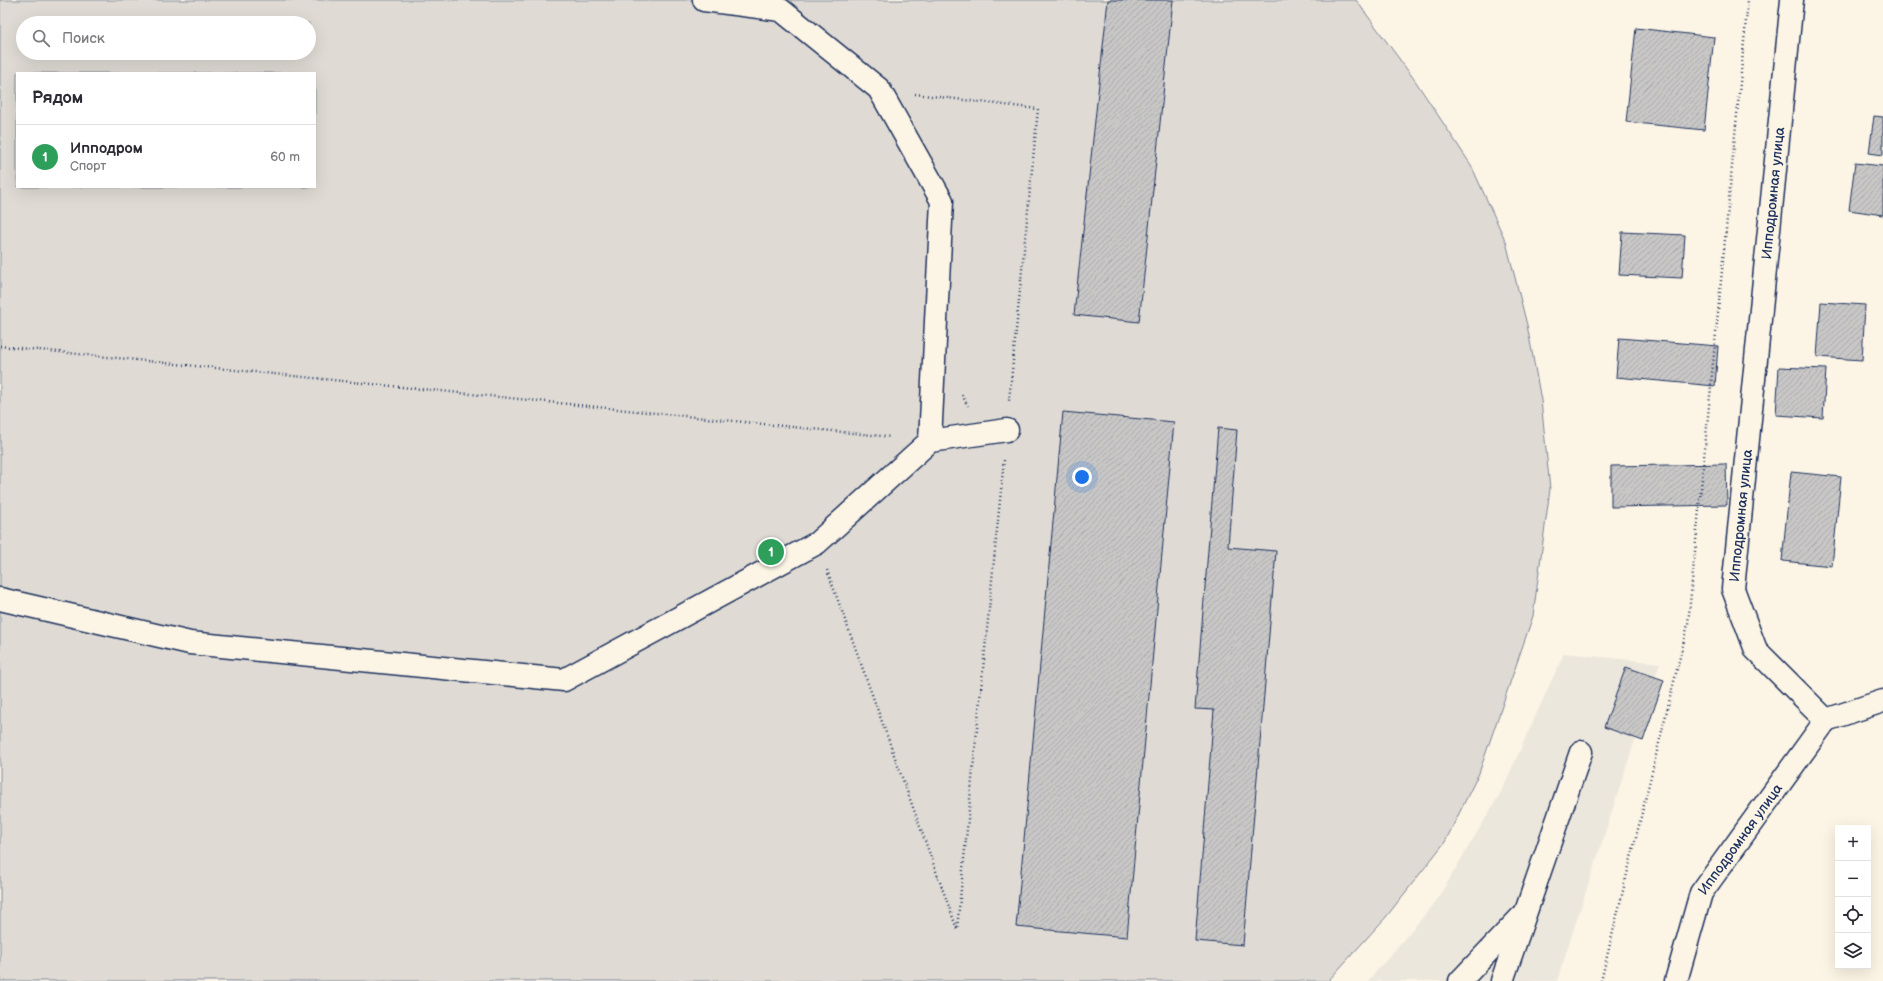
<!DOCTYPE html>
<html lang="ru">
<meta charset="utf-8">
<style>
body{margin:0;font-family:"Balsamiq Sans",sans-serif;background:#f7f7f7;color:#2b2b33}
.controls{position:absolute;right:12px;bottom:12px;display:grid;overflow:hidden;border-radius:0px;box-shadow:0 4px 16px #0002}
.controls button{width:36px;height:36px;display:grid;place-items:center;padding:0;border:0;border-bottom:1px solid #e1e1e2;background:#fff;color:#2b2b33;font:20px sans-serif}
.you{position:absolute;left:1082px;top:477px;width:14px;height:14px;margin:-10px;border:3px solid #fff;border-radius:50%;background:#1a73e8;box-shadow:0 0 0 6px #1a73e833}
.badge{display:grid;place-items:center;width:26px;height:26px;border-radius:50%;background:#b45309;color:#fff;font-size:13px;font-weight:700}
.pin{position:absolute;translate:-50% -50%;border:2px solid #fff;box-shadow:0 1px 4px #0006}
.list{margin:0;padding:0;list-style:none}
h2{display:flex;justify-content:space-between;align-items:center;height:52px;margin:0;padding:0 16px;font-size:17px}
h2 small{font-size:13px;font-weight:400;color:#7c7c81}
.list li{display:grid;grid-template-columns:26px 1fr auto;gap:12px;align-items:center;box-sizing:border-box;height:64px;padding:0 16px;border-top:1px solid #e1e1e2}
.list b{display:block;font-size:15px;white-space:nowrap}
.list p{margin:0;font-size:13px;white-space:nowrap;color:#7c7c81}
.list em{font-size:13px;font-style:normal;color:#7c7c81}
.icon{flex:none;width:22px;height:22px;fill:none;stroke:currentColor;stroke-width:2;stroke-linecap:round;stroke-linejoin:round}
.map{position:relative;flex:none;width:1883px;height:981px;overflow:hidden}
.search{position:absolute;background:#fff;box-shadow:0 4px 16px #0002;left:16px;top:16px;width:300px;height:44px;display:flex;align-items:center;gap:10px;box-sizing:border-box;padding:0 14px;border-radius:22px;color:#7c7c81;font-size:15px}
.panel{position:absolute;background:#fff;box-shadow:0 4px 16px #0002;left:16px;top:72px;width:300px;height:116px;border-radius:0px}
.map>svg:first-child{display:block}
.built{fill:#ece7dc}
.green{fill:#dfdbd4;stroke:#7d8599;fill-rule:evenodd}
.building{fill:url(#building-hatch);stroke:#1b2f5e}
.lines{fill:none;stroke-linecap:round;stroke-linejoin:round}
.minor-casing{stroke:#1b2f5e;stroke-width:25}
.path{stroke:#1b2f5e;stroke-width:2.5;stroke-dasharray:1 3;stroke-linecap:butt}
.minor{stroke:#fcf5e5;stroke-width:22}
.labels{text-anchor:middle;stroke-width:3;stroke-linejoin:round;paint-order:stroke}
.street-label{font-size:14px;fill:#1b2f5e;stroke:#fcf5e5}
</style>
<div class="map">
<svg width="1883" height="981" viewBox="0 0 1883 981">
<defs>
<pattern id="building-hatch" width="6" height="6" patternUnits="userSpaceOnUse"><rect width="6" height="6" fill="#c8c7c6"/><path d="M-1 1l2-2M0 6l6-6M5 7l2-2" fill="none" stroke="#ababac"/></pattern>
</defs>
<rect width="100%" height="100%" fill="#fcf5e5"/>
<filter id="ink" filterUnits="userSpaceOnUse"><feTurbulence type="fractalNoise" baseFrequency=".025" numOctaves="2"/><feDisplacementMap in="SourceGraphic" scale="8" xChannelSelector="R" yChannelSelector="G"/><feConvolveMatrix kernelMatrix="1 2 1 2 8 2 1 2 1" color-interpolation-filters="sRGB"/></filter>
<g filter="url(#ink)">
<polygon class="built" points="1564,653 1660,663 1557,981 1368,981 1435,903 1501,792"/>
<path class="green" d="M0,0H1356L1414,79L1471,165L1506,242L1527,325L1541,400L1550,489L1533,616L1479,773L1445,842L1386,917L1328,981H0ZM23,23H309V53H23ZM17,73H315V187H17Z"/>
<g class="building">
<polygon points="1108,0 1173,0 1139,322 1074,315"/>
<polygon points="1636,28 1714,37 1704,130 1626,122"/>
<polygon points="1874,116 1883,117 1883,155 1869,153"/>
<polygon points="1855,163 1883,166 1883,215 1849,210"/>
<polygon points="1622,232 1685,235 1682,278 1619,275"/>
<polygon points="1821,302 1865,305 1862,360 1817,357"/>
<polygon points="1619,338 1718,346 1715,386 1616,377"/>
<polygon points="1779,367 1826,369 1823,418 1776,415"/>
<polygon points="1063,412 1174,422 1127,937 1016,927"/>
<polygon points="1218,428 1237,430 1228,547 1276,551 1243,945 1195,941 1214,710 1195,709"/>
<polygon points="1726,464 1727,505 1611,507 1611,466"/>
<polygon points="1791,472 1841,477 1832,566 1782,561"/>
<polygon points="1626,667 1664,680 1643,741 1604,727"/>
</g>
<g class="lines">
<g class="minor-casing">
<g id="minor">
<polyline points="704,0 781,10 879,89 942,201 930,441"/>
<polyline points="0,599 190,643 564,680 817,543 930,441 1007,430"/>
<polyline points="1826,720 1883,701"/>
<polyline points="1460,981 1521,917"/>
<polyline points="1502,981 1581,752"/>
<path id="s1" d="M1676,981L1701,893L1826,720L1756,650L1733,589L1792,0"/>
</g>
</g>
<g class="path">
<polyline points="915,94 1038,109 1009,401"/>
<polyline points="0,346 891,437"/>
<polyline points="962,395 968,406"/>
<polyline points="827,570 957,929 1004,460"/>
<polyline points="1601,981 1688,624 1748,0"/>
</g>
<use href="#minor" class="minor"/>
</g>
</g>
<g class="labels">
<g class="street-label">
<text dy="5" stroke="none"><textPath href="#s1" startOffset="867">Ипподромная улица</textPath></text>
<text dy="5" stroke="none"><textPath href="#s1" startOffset="543">Ипподромная улица</textPath></text>
<text dy="5" stroke="none"><textPath href="#s1" startOffset="158">Ипподромная улица</textPath></text>
</g>
</g>
</svg>
<div class="controls">
<button>+</button>
<button>−</button>
<button><svg class="icon" aria-label="locate" viewBox="0 0 24 24"><circle cx="12" cy="12" r="6"/><path d="M12 2v4M12 18v4M2 12h4M18 12h4"/></svg></button>
<button><svg class="icon" aria-label="layers" viewBox="0 0 24 24"><path d="M12 4l9 5-9 5-9-5zM3 14l9 5 9-5"/></svg></button>
</div>
<div class="you"></div>
<div class="pin badge" style="left:771px;top:552px;background:#2e9e5b">1</div>
<div class="search"><svg class="icon" aria-label="search" viewBox="0 0 24 24"><circle cx="10" cy="10" r="6"/><path d="M15 15l6 6"/></svg>Поиск</div>
<section class="panel">
<h2>Рядом<small></small></h2>
<ul class="list">
<li><span class="badge" style="background:#2e9e5b">1</span><div><b>Ипподром</b><p>Спорт</p></div><em>60 m</em></li>
</ul>
</section>
</div>
